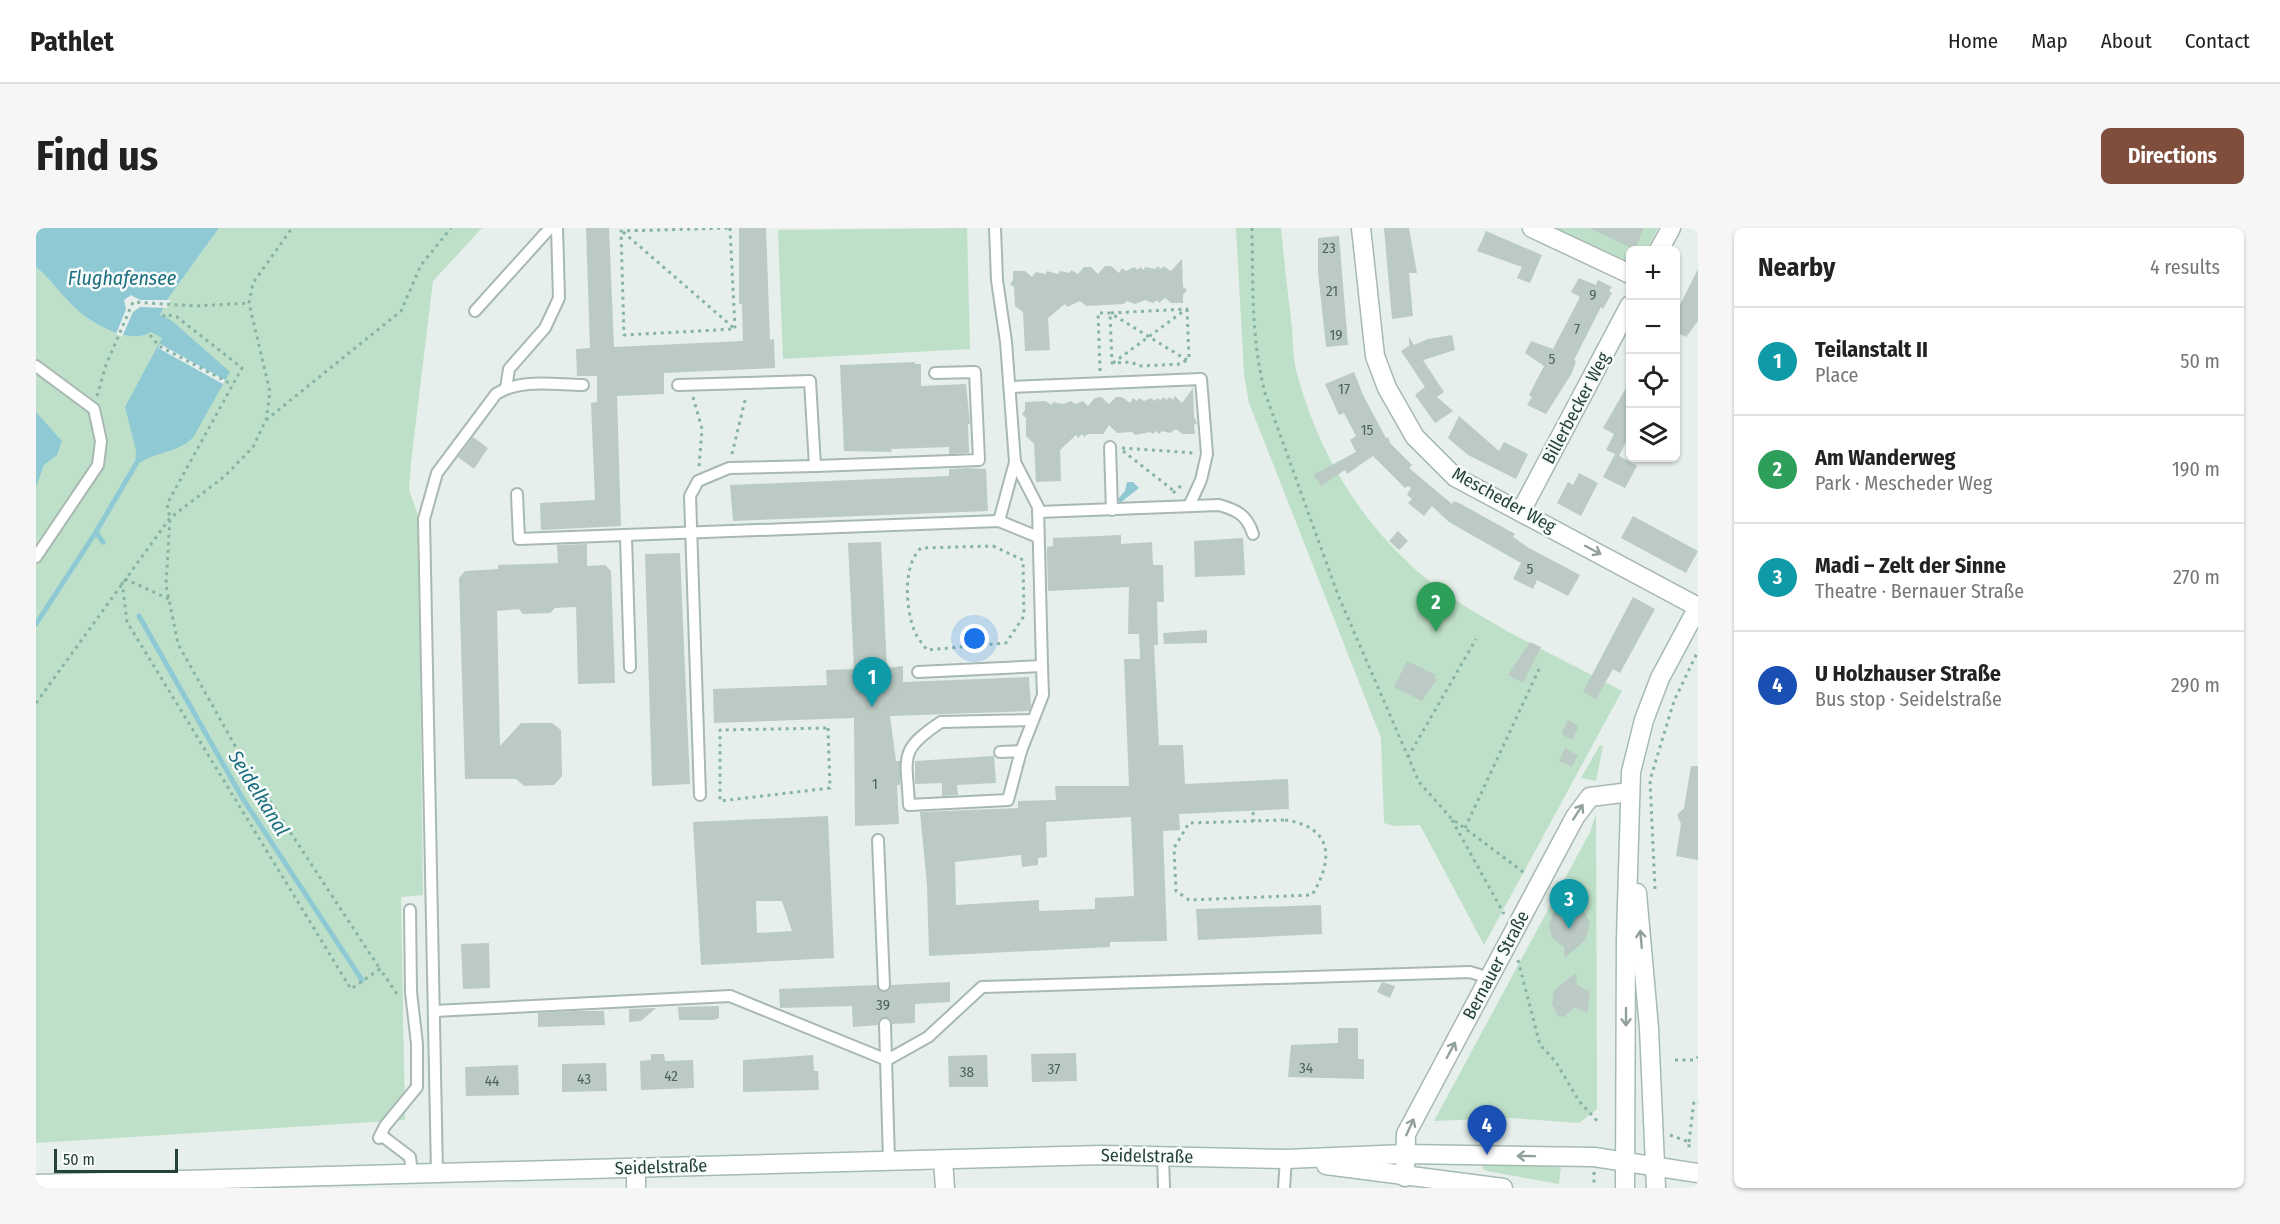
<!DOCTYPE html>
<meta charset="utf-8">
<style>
body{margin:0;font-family:"Fira Sans Condensed",sans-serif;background:#f6f6f6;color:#222}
.controls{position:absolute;right:18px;top:18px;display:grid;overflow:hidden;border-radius:9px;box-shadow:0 2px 4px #0004}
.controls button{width:54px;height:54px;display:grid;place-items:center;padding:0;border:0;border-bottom:2px solid #e0e0e0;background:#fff;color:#222;font:30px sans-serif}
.scale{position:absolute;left:18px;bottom:15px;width:124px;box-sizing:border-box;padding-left:6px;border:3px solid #24423a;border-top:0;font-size:16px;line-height:21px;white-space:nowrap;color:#24423a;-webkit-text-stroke:4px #f7fbf9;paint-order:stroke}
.you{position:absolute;left:939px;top:411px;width:21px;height:21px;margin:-15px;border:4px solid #fff;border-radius:50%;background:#1a73e8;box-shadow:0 0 0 9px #1a73e833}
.badge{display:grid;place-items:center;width:39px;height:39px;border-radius:50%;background:#804e3d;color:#fff;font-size:20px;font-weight:700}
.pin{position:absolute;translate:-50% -50px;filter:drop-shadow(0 2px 3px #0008)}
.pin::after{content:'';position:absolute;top:32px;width:21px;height:18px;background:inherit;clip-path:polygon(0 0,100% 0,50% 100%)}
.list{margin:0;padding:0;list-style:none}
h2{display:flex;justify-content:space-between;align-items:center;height:78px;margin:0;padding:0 24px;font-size:26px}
h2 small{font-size:20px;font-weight:400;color:#767676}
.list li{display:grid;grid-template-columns:39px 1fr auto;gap:18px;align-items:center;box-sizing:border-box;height:108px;padding:0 24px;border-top:2px solid #e0e0e0}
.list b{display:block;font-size:22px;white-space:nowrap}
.list p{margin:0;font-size:20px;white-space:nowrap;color:#767676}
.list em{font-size:20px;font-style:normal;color:#767676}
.icon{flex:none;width:33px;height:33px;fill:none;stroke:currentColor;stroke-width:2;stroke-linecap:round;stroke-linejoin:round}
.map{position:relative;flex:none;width:1662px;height:960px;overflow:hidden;border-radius:9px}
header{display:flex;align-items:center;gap:36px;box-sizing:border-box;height:84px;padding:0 30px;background:#fff;border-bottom:2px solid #e0e0e0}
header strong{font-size:28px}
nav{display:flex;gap:33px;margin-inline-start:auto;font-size:21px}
.intro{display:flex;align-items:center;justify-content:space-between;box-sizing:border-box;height:144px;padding:0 36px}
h1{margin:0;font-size:42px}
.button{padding:15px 27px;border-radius:9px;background:#804e3d;color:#fff;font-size:21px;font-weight:700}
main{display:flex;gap:36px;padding:0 36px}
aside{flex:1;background:#fff;border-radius:9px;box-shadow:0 2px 4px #0004}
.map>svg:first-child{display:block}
.green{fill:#bfe0c8}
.water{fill:#8ec9d4}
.pier{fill:#e6efeb}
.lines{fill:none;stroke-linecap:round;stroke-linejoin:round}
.stream{stroke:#8ec9d4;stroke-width:5}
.building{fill:#bbcac4;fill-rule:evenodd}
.service-casing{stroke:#a8b8b2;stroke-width:14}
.minor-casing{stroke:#a8b8b2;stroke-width:21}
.secondary-casing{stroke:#a4bbb3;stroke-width:21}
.path{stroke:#86b3a5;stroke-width:3;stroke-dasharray:3 4.5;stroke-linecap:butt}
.service{stroke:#fff;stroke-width:10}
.minor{stroke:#fff;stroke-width:18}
.secondary{stroke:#fff;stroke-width:18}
.oneway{stroke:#92a09c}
.labels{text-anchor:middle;stroke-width:5;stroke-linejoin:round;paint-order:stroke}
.number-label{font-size:15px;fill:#4a645c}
.street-label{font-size:18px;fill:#24423a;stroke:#f7fbf9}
.water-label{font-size:20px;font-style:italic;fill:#1c6f80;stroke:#f7fbf9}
</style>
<header>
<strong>Pathlet</strong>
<nav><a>Home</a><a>Map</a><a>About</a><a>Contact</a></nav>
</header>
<div class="intro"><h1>Find us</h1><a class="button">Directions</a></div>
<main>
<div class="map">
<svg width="1662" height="960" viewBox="0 0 1662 960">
<rect width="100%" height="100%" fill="#e6efeb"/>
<g class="green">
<path d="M183,0H446L397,53L375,234L373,262L382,287L387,667L365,669L369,892L0,915V39C15,51 25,67 39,80C55,95 94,118 115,104L127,110L124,115L189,151L124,87L133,69Z"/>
<polygon points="931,0 934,121 747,131 742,2"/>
<path d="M1200,0H1245C1248,33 1252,66 1256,100C1257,116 1257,134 1262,149C1283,226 1325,295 1386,347C1439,392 1524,429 1586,463L1448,717L1384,597L1358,598L1348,595L1345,510L1213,175L1208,146Z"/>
<polygon points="1517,0 1622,0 1611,22 1594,22 1592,33"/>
<polygon points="1564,517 1567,518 1560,553 1545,550"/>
<polygon points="1560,586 1561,881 1543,895 1475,890 1398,893 1554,604"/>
<polygon points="1450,936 1525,938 1523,956 1451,943 1446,940"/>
</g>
<g class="water">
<path d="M0,0H183L133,69L124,87L135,92L194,144L158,208C145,225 118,223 101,237L99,235L100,222L89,179L126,110L115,104C94,118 55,95 39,80C25,67 15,51 0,39Z"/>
<polygon points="0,184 26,213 21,227 8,237 0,259"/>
<polygon points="1091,254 1097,254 1103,260 1084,275 1082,271 1089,263"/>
</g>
<g class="pier">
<polygon points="95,67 104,72 135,72 131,80 104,79 97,84 86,109 80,106 90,81 88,72"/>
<polygon points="124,116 189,152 187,156 122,120"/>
</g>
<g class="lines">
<g class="stream">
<polyline points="60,304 67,314"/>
<polyline points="103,388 207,571 326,752"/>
<polyline points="0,396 60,304 100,236"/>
</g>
</g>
<g class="building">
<polygon points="550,0 573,0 578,119 707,113 706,76 703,76 703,0 730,0 734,112 738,111 739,140 628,145 628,166 581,168 585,298 505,302 504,275 559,272 555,175 561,174 561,148 541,148 540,121 554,120"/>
<polygon points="1348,0 1373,0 1381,45 1373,45 1377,88 1356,91"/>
<polygon points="1553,0 1608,0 1601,17 1595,20"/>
<polygon points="1450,3 1506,27 1494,55 1481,50 1486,39 1441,23"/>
<polygon points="1303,8 1312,117 1290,119 1282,44 1282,10"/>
<polygon points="1146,31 1147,59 1151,62 1147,67 1147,75 1135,75 1129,70 1123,75 1121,72 1117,75 1109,72 1099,76 1091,73 1088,76 1050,78 1044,73 1031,79 1029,76 1012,90 1014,122 989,123 987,84 979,78 978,59 974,56 977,52 977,43 989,43 996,49 1000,44 1010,46 1011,43 1022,46 1024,43 1034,45 1035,42 1042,46 1048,39 1055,39 1062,46 1069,38 1075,38 1083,45 1086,40 1090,43 1098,39 1102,42 1104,39 1108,42 1109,39 1120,41 1121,38 1126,41 1127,38 1135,43"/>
<polygon points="1662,41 1662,93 1650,109 1640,104 1640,85"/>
<polygon points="1543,50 1560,57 1562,52 1576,59 1573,63 1576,65 1567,81 1565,79 1538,132 1540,133 1536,145 1510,186 1491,177 1496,169 1493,167 1508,138 1489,125 1495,113 1517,121 1544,69 1535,64"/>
<polygon points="1416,107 1419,122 1387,132 1408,164 1401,169 1417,183 1399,195 1379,167 1389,159 1365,123 1373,118 1373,109 1378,117 1392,111"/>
<polygon points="879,134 879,136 885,136 885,158 930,156 934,196 932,196 933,225 913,226 913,219 855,221 856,224 808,223 804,137"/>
<polygon points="1318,144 1327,167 1350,210 1352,209 1354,215 1376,237 1373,240 1416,276 1418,273 1425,276 1479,306 1477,309 1493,320 1544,347 1532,368 1501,352 1497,361 1477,351 1485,335 1413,294 1396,278 1388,288 1372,275 1376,271 1371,267 1375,260 1372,258 1369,260 1337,228 1311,246 1309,242 1285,258 1277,247 1320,224 1314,212 1320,208 1308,185 1303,187 1289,156"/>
<polygon points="1594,153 1594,206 1583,228 1601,238 1589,260 1567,249 1579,226 1570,222 1578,206 1567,200"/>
<polygon points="1157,160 1158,189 1161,195 1158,197 1159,206 1146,206 1140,201 1134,205 1126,203 1123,206 1120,203 1117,206 1114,204 1099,207 1096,204 1081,205 1073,197 1067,206 1052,206 1048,209 1046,206 1042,210 1040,207 1024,222 1025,253 1000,254 998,216 990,208 990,190 986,186 989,182 989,174 1009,173 1016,177 1017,174 1027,176 1035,173 1039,176 1047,173 1052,178 1059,170 1065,169 1073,176 1080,169 1086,169 1094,175 1097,170 1101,173 1103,170 1108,173 1115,170 1119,173 1121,170 1125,172 1127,169 1131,172 1133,169 1137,172 1139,168 1146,175"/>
<polygon points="1423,188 1463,223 1468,214 1492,226 1480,251 1432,227 1412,210"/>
<polygon points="437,209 452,220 438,241 422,229"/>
<polygon points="933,240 950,241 952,283 697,293 694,257 913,248 913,241"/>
<polygon points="1543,245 1562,255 1545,288 1521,275 1532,254 1537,257"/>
<polygon points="1597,288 1662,323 1650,345 1585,310"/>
<polygon points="1362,303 1372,313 1363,322 1353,313"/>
<path d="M1085,307V316L1116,314L1117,337H1127L1128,374H1121L1122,417H1118L1123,517H1147L1149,556L1252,551L1253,581L1143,586L1144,602L1127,603L1131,713L1074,714V719L893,728L891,657L884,584L982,580V573L1020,572L1019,558H1093L1088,431H1104L1103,406H1092L1093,359L1012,363L1011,327V319L1017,318V310ZM1095,589L1098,668L1059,670V681L1003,683V672L920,677L919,634L985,627L986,639L1002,637V630L1011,629L1010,594Z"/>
<polygon points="1207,310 1209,347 1159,349 1158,313"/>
<polygon points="845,314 851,440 867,438 867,454 993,449 995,478 993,483 854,488 860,533 864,533 864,557 861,557 863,596 819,598 818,490 678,495 677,461 791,457 790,442 818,441 812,315"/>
<polygon points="551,316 551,338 569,337 575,343 579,455 542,456 540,379 519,380 514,385 487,386 483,381 461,383 464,518 485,495 516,495 525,502 526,548 518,557 488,558 480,551 429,551 423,350 429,343 462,341 462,337 522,335 521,317"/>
<polygon points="644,325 654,556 616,558 609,326"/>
<polygon points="1597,369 1619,381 1584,445 1577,441 1560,471 1547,464"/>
<polygon points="1171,402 1171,415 1128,416 1127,405"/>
<polygon points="1494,414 1505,419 1487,455 1472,447"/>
<polygon points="1371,433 1400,447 1398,450 1401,451 1386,473 1358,459"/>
<polygon points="1532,492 1543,498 1536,512 1525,506"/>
<polygon points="1529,520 1542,527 1536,539 1523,533"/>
<polygon points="958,528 960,555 921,557 922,567 906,568 906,555 879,556 879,533"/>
<polygon points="1655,538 1662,538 1662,632 1640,628 1645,596 1641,587 1648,580"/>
<path d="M792,588L798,730L665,737L657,594ZM720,673H746L756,703L721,705Z"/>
<polygon points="1285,677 1286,706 1162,712 1160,681"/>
<polygon points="1530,677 1538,677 1547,682 1554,694 1550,711 1529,730 1528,719 1516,710 1513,698 1517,685"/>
<polygon points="453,715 454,760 427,761 425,716"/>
<polygon points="1540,745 1541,757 1554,764 1551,785 1539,779 1528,789 1522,788 1516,776 1518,762"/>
<polygon points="914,754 914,774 879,776 879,795 856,796 853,790 848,789 843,792 842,797 817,799 816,778 744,780 743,761 841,757 844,763 849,764 855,757"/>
<polygon points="1346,754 1359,758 1354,770 1341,764"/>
<polygon points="683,778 683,790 678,792 643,792 642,779"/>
<polygon points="620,780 605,793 593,794 593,781"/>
<polygon points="540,783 568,783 569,797 502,799 502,785"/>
<polygon points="1302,800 1322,800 1322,831 1328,831 1328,851 1252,849 1255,817 1302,815"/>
<polygon points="1040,825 1041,853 996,854 995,826"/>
<polygon points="615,826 628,826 629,833 657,832 658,860 605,862 604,833 615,832"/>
<polygon points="777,827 778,843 782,843 783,862 707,864 707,832"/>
<polygon points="951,827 952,859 913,859 912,828"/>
<polygon points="570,835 571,863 526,864 526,836"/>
<polygon points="482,837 483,867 430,868 429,839"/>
</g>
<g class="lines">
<g class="service-casing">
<g id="service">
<polyline points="439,83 514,0"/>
<polyline points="0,138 58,181 65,213 62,237 0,329"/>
<polyline points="642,157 774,153 779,238 693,240 662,253 654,268 664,567"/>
<polyline points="974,159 1165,151 1171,226 1165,252 1153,278"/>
<polyline points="470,160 473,141 509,100 523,70 521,0"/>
<polyline points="1074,219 1076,282"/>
<polyline points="779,238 943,232 939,144 899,145"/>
<polyline points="481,266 483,311 963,293 1002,309"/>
<path d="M1002,284L1183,277C1201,282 1211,287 1217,306"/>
<polyline points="963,293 979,234"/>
<polyline points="590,309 594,439"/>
<polyline points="882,444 1006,438 1002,279 979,234 970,114 961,52 959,0"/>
<path d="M997,492L905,494C861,523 871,529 873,577L972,572L985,523L1007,467L1006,438"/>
<polyline points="964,524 985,523"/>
<polyline points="842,612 848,757"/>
<polyline points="398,783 694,768 851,832 892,809 946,759 1434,744 1453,750"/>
<polyline points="849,796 853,933"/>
<polyline points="343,910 349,898 381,859 381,816 375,764 374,682"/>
<polyline points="349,910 374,929 376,945"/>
<polyline points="1127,928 1128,960"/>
<path d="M401,945L388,291L401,245L460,166C485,150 520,157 547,157"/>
<polyline points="1248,960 1250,931"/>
</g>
</g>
<g class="minor-casing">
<g id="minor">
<polyline points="1325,0 1339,128 1351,160 1379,209 1419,249 1662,379"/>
<polyline points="1496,0 1594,46"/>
<polyline points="1623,22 1635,0"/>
<polyline points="1485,283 1594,77"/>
<polyline points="907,932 909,960"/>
<polyline points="600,940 600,960"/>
<polyline points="1369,949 1370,906 1539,589 1554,569 1594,564"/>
</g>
</g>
<g class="secondary-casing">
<g id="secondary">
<polyline points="1601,665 1613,800 1620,960"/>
<polyline points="1290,937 1467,960"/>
<polyline points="0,956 1066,927 1250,931 1369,926 1558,929 1662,945"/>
<polyline points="1589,960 1590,710 1595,544 1608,492 1624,450 1662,379"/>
</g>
</g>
<g class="path">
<polygon points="694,0 699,101 588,107 585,3"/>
<path d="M1216,0C1217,56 1215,111 1229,165L1302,367L1383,554L1415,590L1490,646"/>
<polyline points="587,4 699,101"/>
<polygon points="1151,81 1153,129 1146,136 1103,138 1095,134 1076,135 1074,85"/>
<polyline points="127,89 129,86 141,89 206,140 131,276 134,290 130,357 142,416 207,532 344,741"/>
<polyline points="114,107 123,118 197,157"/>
<polyline points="1077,135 1149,82"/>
<polyline points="1064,143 1062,85 1074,85 1151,132"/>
<polyline points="61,168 70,137 97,74 160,78 213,75"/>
<polyline points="657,169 666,201 663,239"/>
<polyline points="230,192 365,83 385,37 415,0"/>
<polyline points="1086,220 1158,225"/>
<polyline points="1087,223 1138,263"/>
<polyline points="696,226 710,168"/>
<polyline points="1137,265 1148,255"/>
<path d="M957,318L987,332L988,388L970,415L891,422C887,416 881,410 878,402C870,380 866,338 885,320Z"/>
<polyline points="89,351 133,371"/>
<polyline points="86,354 91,394 315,761 344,741 361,766"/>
<polyline points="0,475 134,290 189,248 217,219 230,192 234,164 213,75 217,55 256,0"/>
<polygon points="792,500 794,560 684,573 684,502"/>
<polyline points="1372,529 1440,411"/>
<polyline points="1217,584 1218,593"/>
<path d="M1249,592C1297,599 1298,631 1276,667L1153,672L1140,663L1138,620L1153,595Z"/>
<polyline points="1416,592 1468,686"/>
<polyline points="1429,600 1504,439"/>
<polyline points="1619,661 1614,552 1638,473 1662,423"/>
<polyline points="1482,732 1504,817 1520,834 1543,873 1563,895"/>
<polyline points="1639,832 1659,832 1662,829"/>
<polyline points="1634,907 1653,914 1653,922"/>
<polyline points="1653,914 1658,873 1662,874"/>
<polyline points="1558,944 1558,959"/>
</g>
<use href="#service" class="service"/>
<use href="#minor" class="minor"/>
<use href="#secondary" class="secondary"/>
</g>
<defs><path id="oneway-shaft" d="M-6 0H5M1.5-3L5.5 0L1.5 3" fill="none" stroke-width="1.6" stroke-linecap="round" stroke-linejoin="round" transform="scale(1.5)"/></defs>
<g class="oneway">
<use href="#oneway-shaft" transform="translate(1557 322) rotate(28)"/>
<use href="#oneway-shaft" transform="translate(1542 584) rotate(-57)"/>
<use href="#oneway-shaft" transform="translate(1605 711) rotate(-95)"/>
<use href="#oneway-shaft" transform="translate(1590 789) rotate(90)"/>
<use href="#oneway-shaft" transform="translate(1415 822) rotate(-62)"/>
<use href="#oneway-shaft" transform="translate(1374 899) rotate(-65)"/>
<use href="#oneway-shaft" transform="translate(1490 928) rotate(-179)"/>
</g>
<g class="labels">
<g class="number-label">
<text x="1293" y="25">23</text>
<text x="1296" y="68">21</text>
<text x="1557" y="72">9</text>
<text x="1541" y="106">7</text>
<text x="1300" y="112">19</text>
<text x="1516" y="136">5</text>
<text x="1308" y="166">17</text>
<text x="1331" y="207">15</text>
<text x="1494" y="346">5</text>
<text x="839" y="561">1</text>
<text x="847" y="782">39</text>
<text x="1270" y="845">34</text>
<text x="1018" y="846">37</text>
<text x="931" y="849">38</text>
<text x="635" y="853">42</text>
<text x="548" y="856">43</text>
<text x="456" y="858">44</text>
</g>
<g class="street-label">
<text transform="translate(1540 180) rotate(-62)" y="6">Billerbecker Weg</text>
<text transform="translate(1468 272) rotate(29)" y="6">Mescheder Weg</text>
<text transform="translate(1460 737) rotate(-62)" y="6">Bernauer Straße</text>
<text transform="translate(1111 928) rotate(1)" y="6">Seidelstraße</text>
<text transform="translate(625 939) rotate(-2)" y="6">Seidelstraße</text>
</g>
<g class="water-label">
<text x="86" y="57">Flughafensee</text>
<text transform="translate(223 565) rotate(58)" y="7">Seidelkanal</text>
</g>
</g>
</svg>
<div class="controls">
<button>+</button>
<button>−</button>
<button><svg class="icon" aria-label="locate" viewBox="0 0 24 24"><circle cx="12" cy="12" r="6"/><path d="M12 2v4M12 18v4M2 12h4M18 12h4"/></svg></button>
<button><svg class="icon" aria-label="layers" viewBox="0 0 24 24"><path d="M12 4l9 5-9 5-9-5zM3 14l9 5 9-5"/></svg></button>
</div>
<div class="scale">50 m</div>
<div class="you"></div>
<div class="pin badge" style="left:836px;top:479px;background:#0f9aa8">1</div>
<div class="pin badge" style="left:1400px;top:404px;background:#2e9e5b">2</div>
<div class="pin badge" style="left:1533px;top:701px;background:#0f9aa8">3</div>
<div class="pin badge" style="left:1451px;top:927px;background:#1a4fb4">4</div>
</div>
<aside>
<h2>Nearby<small>4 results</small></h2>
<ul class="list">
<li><span class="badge" style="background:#0f9aa8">1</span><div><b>Teilanstalt II</b><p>Place</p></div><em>50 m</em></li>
<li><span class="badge" style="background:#2e9e5b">2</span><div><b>Am Wanderweg</b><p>Park · Mescheder Weg</p></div><em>190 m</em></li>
<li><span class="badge" style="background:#0f9aa8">3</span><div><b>Madi – Zelt der Sinne</b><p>Theatre · Bernauer Straße</p></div><em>270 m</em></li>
<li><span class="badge" style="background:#1a4fb4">4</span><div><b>U Holzhauser Straße</b><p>Bus stop · Seidelstraße</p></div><em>290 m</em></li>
</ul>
</aside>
</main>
